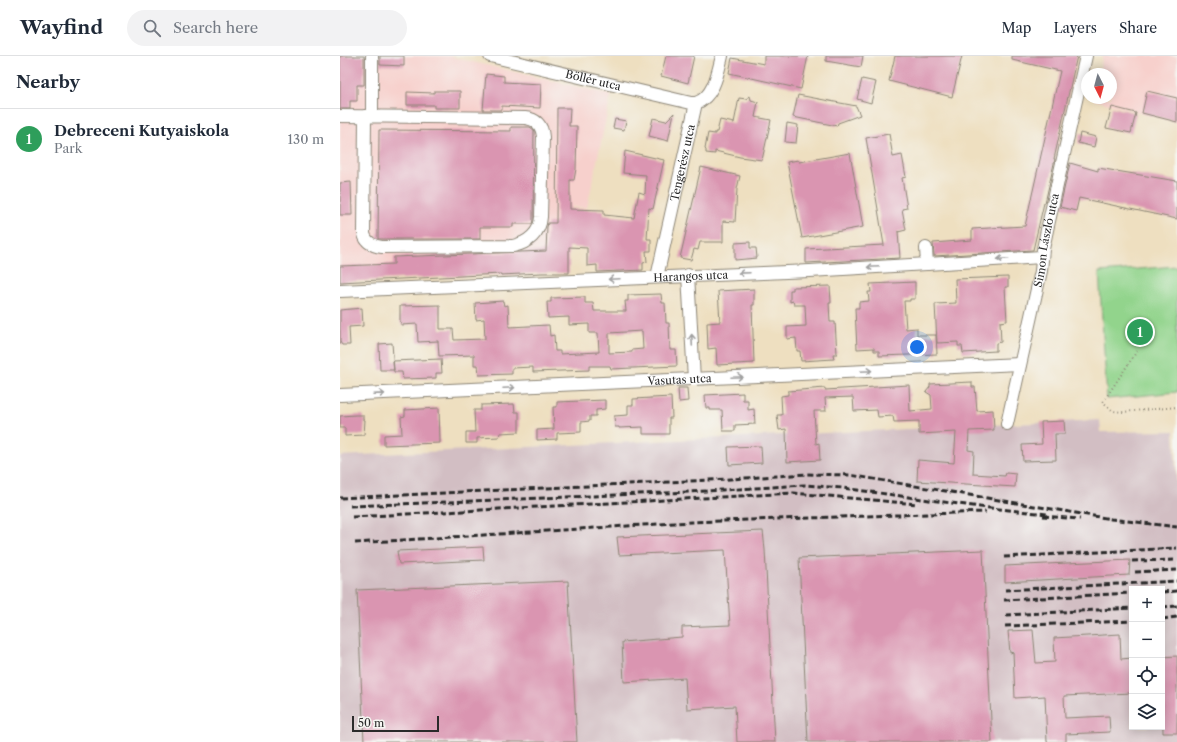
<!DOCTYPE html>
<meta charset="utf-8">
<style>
body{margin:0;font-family:"Libre Caslon Text",serif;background:#f2f2f3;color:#1f2937}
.controls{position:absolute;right:12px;bottom:12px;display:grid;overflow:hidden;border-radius:0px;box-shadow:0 2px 10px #0003}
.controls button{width:36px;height:36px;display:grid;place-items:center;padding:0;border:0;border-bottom:1px solid #e0e1e3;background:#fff;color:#1f2937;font:20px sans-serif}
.compass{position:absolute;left:741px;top:12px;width:36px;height:36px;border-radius:50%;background:#fff;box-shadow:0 2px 10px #0003;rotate:174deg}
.scale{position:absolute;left:12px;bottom:10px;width:87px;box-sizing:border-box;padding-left:4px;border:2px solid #2b2b2b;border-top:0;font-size:11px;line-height:14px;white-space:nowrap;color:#2b2b2b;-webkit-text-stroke:3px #f6f6f2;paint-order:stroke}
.you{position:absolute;left:577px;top:291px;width:14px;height:14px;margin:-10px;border:3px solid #fff;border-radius:50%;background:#1a73e8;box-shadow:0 0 0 6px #1a73e833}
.badge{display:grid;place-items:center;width:26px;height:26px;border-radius:50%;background:#b45309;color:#fff;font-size:13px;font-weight:700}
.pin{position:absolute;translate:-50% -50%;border:2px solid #fff;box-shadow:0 1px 4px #0006}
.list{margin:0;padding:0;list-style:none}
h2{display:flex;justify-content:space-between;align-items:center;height:52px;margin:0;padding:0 16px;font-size:17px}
h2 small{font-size:13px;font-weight:400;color:#747a83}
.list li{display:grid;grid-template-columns:26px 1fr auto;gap:12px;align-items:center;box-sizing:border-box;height:60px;padding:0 16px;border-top:1px solid #e0e1e3}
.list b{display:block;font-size:15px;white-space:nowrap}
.list p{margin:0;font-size:13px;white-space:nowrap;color:#747a83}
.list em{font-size:13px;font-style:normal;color:#747a83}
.icon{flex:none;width:22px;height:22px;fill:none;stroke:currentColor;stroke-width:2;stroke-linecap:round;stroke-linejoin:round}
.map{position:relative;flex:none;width:837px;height:686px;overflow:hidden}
header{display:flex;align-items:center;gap:24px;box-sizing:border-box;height:56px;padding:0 20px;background:#fff;border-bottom:1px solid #e0e1e3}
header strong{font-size:19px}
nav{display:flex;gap:22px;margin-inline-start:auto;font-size:14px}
.search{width:280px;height:36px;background:#f2f2f3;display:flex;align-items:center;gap:10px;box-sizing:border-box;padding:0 14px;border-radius:22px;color:#747a83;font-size:15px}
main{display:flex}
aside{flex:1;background:#fff}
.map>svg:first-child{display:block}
.built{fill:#f7d0cc}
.industrial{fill:#d2bec3;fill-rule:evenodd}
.green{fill:#92d48c;stroke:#5e805c}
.building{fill:#da95b1;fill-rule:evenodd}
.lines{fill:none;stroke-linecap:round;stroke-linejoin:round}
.minor-casing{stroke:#8c8576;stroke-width:14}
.path{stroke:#8c8576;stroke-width:2;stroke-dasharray:1 3;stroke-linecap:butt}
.minor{stroke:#fff;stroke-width:12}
.rail{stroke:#2b2b2b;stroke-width:3;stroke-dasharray:6 3;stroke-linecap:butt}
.oneway{stroke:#a0a0a0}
.labels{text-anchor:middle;stroke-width:3.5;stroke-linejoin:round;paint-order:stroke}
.street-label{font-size:11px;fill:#2b2b2b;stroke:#f6f6f2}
</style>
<header>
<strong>Wayfind</strong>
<div class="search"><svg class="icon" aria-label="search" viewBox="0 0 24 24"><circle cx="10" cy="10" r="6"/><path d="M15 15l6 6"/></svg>Search here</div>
<nav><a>Map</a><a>Layers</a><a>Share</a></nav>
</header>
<main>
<aside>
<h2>Nearby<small></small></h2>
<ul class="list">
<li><span class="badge" style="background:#2e9e5b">1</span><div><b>Debreceni Kutyaiskola</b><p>Park</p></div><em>130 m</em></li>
</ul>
</aside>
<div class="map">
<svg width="837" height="686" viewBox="0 0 837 686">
<rect width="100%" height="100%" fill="#f6f6f2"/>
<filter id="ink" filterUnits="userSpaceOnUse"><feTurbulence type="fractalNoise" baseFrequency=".025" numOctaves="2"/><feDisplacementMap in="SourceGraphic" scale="8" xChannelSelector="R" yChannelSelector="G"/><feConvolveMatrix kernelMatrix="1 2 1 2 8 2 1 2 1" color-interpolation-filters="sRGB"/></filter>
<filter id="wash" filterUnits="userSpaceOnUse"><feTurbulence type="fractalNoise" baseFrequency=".012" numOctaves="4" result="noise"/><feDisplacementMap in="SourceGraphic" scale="16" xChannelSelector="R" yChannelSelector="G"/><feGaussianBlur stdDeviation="0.9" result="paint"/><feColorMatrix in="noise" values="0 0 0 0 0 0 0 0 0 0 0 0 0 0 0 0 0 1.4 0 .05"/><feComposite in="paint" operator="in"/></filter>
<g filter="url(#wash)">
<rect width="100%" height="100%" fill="#eedfc0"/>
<g class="built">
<polygon points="0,0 108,0 271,39 247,152 230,151 229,217 204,217 161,219 161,218 0,226"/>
<polygon points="763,0 837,0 837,66 802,57 754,44 754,42 771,42 771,18 759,18"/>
</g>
<path class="industrial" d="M760,364L761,376L834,375L837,439V686H0V400ZM792,533H822V671H792Z"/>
<polygon class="green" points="837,210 837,336 767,343 759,216"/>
<g id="blocks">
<g class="building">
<polygon points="0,0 24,0 24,29 17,29 17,45 10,45 10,53 0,53"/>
<polygon points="40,0 64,0 64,10 40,9"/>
<polygon points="326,0 354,0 348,27 321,20"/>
<polygon points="424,0 468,0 461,33 389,17 392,2 424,8"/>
<polygon points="486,0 523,0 521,11 486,5"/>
<polygon points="555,0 622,0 612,41 549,25"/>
<polygon points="672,0 737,0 714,103 715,103 705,147 704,147 693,194 594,200 593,187 632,184 632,173 685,170 720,15 672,4"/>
<polygon points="146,18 164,20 164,26 201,28 200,52 162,50 162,54 143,54"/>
<polygon points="522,23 536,26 531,47 517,43"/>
<polygon points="94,35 120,35 120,52 94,52 94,49 67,49 67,36 94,37"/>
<polygon points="807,35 837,42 837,66 802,57"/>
<polygon points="458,39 516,50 520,59 498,67 497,70 453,61"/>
<polygon points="410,40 411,44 418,46 415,61 431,64 422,104 400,101 375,95 375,98 366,97 366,94 365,93 368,77 375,78 375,76 377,76 380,64 394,67 399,42 406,43"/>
<polygon points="772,51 796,57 791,77 766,72"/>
<polygon points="217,52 230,52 229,70 237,70 236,113 234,124 230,124 230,153 264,154 264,159 294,162 299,136 305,138 306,119 283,117 285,95 324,104 313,153 309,152 307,183 311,183 311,195 306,195 307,206 303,207 303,214 257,216 257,209 247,210 247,192 229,191 229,217 202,217 161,219 161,218 0,226 0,210 54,208 54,201 206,195 207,171 208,167 216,167"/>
<polygon points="334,57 328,85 309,80 313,62 326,65"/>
<polygon points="275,63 286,65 284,74 273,72"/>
<polygon points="447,67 458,69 456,87 445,86"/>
<polygon points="171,71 190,71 194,74 193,164 192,168 173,168 173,171 140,171 140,183 38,183 39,74 171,75"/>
<polygon points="740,77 756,81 754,91 738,87"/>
<polygon points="549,78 553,101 562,99 566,121 562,122 567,152 562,153 566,174 558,176 560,202 466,207 466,193 544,189 526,82"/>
<polygon points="510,97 523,171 462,182 447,106 458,104 459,106"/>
<polygon points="730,107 758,115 758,112 837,125 837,163 739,142 736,155 720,151"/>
<polygon points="361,111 400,120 397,133 395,166 383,165 383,186 360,186 358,194 354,193 351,204 340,202"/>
<polygon points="11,126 12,159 0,159 0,127"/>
<polygon points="410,186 410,192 416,192 417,202 395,204 395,187"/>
<polygon points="668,221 668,231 665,231 667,265 660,266 661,286 656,287 656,295 623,297 622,290 618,290 618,286 597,287 595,248 616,247 615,223"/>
<polygon points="575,226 575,243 570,243 570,245 564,245 566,273 577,272 577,279 596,279 597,298 539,300 539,295 534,295 534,292 517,293 515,252 519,252 519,246 529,245 528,236 531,236 530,228"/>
<polygon points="490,230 491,247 489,247 490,266 495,266 497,298 493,298 494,303 461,305 460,295 457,295 456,282 447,283 447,271 466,270 465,249 454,249 453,245 450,246 450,234 453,234 453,231"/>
<polygon points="414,233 414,249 412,249 414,307 377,309 376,292 368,293 367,267 380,266 378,235"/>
<path d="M321,238L322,247H325L326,267H329L330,294H336L337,310L271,313L270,310H249V314L193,316V311L172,312V318L139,319L138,309H134V299L99,300L98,285L78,286L77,268L61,269V266H60V250L100,249V273H113L114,284L145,283L144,263L136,264L135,247L163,245L164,250L168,249L169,271L209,269L210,280L214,279L215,295H220V298L259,296L258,277H249V268L229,269V261L208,262L207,246H211V242L245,241V247H253L254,255H286L285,245H288V239ZM302,275L303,293L292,294V296L269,297V277Z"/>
<polygon points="22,252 23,270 9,271 10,289 2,289 0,286 0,254"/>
<polygon points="52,287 54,314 40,314 39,288"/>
<polygon points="101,303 102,317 96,317 96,322 63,323 62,316 54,316 53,305"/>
<polygon points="632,326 632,331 635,331 637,355 653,354 654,374 629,375 628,394 634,395 633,418 665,420 666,417 676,418 675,431 577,425 578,404 614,407 616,376 579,378 579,365 554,366 553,360 538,361 537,354 514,355 513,341 485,342 486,355 474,355 476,388 479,387 480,404 447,406 446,373 439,374 437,359 442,359 441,340 448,339 448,335 485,332 485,334 569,329 570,355 592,353 591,339 586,336 590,331 590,328"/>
<polygon points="338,332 347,332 348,345 339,346"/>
<polygon points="403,337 403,344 408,344 408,354 414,353 415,368 395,369 395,375 383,375 382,354 370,354 370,352 366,352 365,339"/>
<polygon points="331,341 332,362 329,362 329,378 303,378 303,371 279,372 279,371 275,371 274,360 288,359 288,349 293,349 293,343"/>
<polygon points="265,344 265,353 256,354 256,360 250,360 250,365 241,366 241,376 217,377 217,383 197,384 197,374 214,373 213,351 217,351 217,346"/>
<polygon points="174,348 175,356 179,356 179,376 160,377 159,381 137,382 137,387 126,387 126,376 135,376 134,354 141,354 141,349"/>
<polygon points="99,352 100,387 44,389 44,379 62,378 61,361 65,360 65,354"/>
<polygon points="16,359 23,359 23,364 25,364 24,379 5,380 5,372 0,372 0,360"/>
<polygon points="724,365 725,378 715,378 716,404 683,405 682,389 702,388 701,366"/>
<polygon points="421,390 422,407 389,409 388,391"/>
<polygon points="423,475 425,494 435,686 397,686 395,650 347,653 345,622 284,626 282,586 342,581 342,571 390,569 385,494 279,499 277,481"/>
<polygon points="143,491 144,504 59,508 57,495"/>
<polygon points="643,494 652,686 468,686 459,502"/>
<polygon points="790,504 789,519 665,526 665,510"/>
<polygon points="228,525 237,686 24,686 17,534"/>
<polygon points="693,574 696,607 715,606 714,582 780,578 781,603 792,602 792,637 724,640 725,662 769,660 770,676 726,678 726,686 707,686 705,640 675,642 673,596 670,597 668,575"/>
<polygon points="837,600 837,677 823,677 822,601"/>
</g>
</g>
</g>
<g filter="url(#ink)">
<use href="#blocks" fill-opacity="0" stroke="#8c8576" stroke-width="1"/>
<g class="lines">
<g class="minor-casing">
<g id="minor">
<path id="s1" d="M150,0L351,47H356"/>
<path d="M0,60L185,62C196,63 202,69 203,81L201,161C200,177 188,187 173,190L42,191C33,190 26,187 24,178L25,60"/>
<polyline points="32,60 32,0"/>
<polyline points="586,192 587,208"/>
<polyline points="348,219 354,323"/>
<path id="s2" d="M317,221L356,47C374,41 378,16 382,0"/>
<path id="s3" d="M0,235L470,215L702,201"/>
<path id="s4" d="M0,339L680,308"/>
<path id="s5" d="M667,368L701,215L703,193L707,174L746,0"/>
</g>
</g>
<polyline class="path" points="797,295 763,346 773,355 783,356 837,351"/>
<use href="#minor" class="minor"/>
<g class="rail">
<polyline points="0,442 390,423 467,418 510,419 771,463 837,471"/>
<polyline points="10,450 349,436 465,429 503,432 640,451 707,458"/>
<polyline points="703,460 740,463"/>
<polyline points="12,461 454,437 577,448"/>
<polyline points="15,487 351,466 646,456"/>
<polyline points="664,501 837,492"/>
<polyline points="792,505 837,504"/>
<polyline points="795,516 837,514"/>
<polyline points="665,534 837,525"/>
<polyline points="822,536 837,535"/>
<polyline points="664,544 792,537"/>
<polyline points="822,551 837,550"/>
<polyline points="666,559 792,552"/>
<polyline points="822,563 837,561"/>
<polyline points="665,570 792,565"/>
</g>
</g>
<defs><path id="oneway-shaft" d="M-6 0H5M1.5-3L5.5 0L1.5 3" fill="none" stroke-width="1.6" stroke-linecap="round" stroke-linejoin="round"/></defs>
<g class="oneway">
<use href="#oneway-shaft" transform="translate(663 203) rotate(177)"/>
<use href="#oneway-shaft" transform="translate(533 211) rotate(177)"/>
<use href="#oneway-shaft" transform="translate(404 217) rotate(178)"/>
<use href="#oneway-shaft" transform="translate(274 223) rotate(177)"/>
<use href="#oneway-shaft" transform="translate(352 284) rotate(-93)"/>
<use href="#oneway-shaft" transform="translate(526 315) rotate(-3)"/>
<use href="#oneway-shaft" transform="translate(397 321) rotate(-3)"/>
<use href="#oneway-shaft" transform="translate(169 332) rotate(-3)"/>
<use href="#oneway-shaft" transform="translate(39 338) rotate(-2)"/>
</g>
</g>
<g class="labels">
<g class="street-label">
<text dy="4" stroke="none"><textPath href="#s1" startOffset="106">Böllér utca</textPath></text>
<text dy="4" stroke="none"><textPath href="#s2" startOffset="117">Tengerész utca</textPath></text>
<text dy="4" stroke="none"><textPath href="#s5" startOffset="188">Simon László utca</textPath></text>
<text dy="4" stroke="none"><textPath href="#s3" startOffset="351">Harangos utca</textPath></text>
<text dy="4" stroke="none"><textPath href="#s4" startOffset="340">Vasutas utca</textPath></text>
</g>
</g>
</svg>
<div class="controls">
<button>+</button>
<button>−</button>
<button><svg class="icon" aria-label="locate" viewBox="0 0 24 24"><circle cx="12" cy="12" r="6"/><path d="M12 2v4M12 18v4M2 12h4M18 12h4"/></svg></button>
<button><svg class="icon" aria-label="layers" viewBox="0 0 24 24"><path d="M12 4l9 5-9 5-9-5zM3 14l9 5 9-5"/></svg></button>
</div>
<svg class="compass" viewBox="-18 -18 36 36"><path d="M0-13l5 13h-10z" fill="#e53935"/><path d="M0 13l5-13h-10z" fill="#747a83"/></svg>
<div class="scale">50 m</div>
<div class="you"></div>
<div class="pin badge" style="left:800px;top:276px;background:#2e9e5b">1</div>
</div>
</main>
